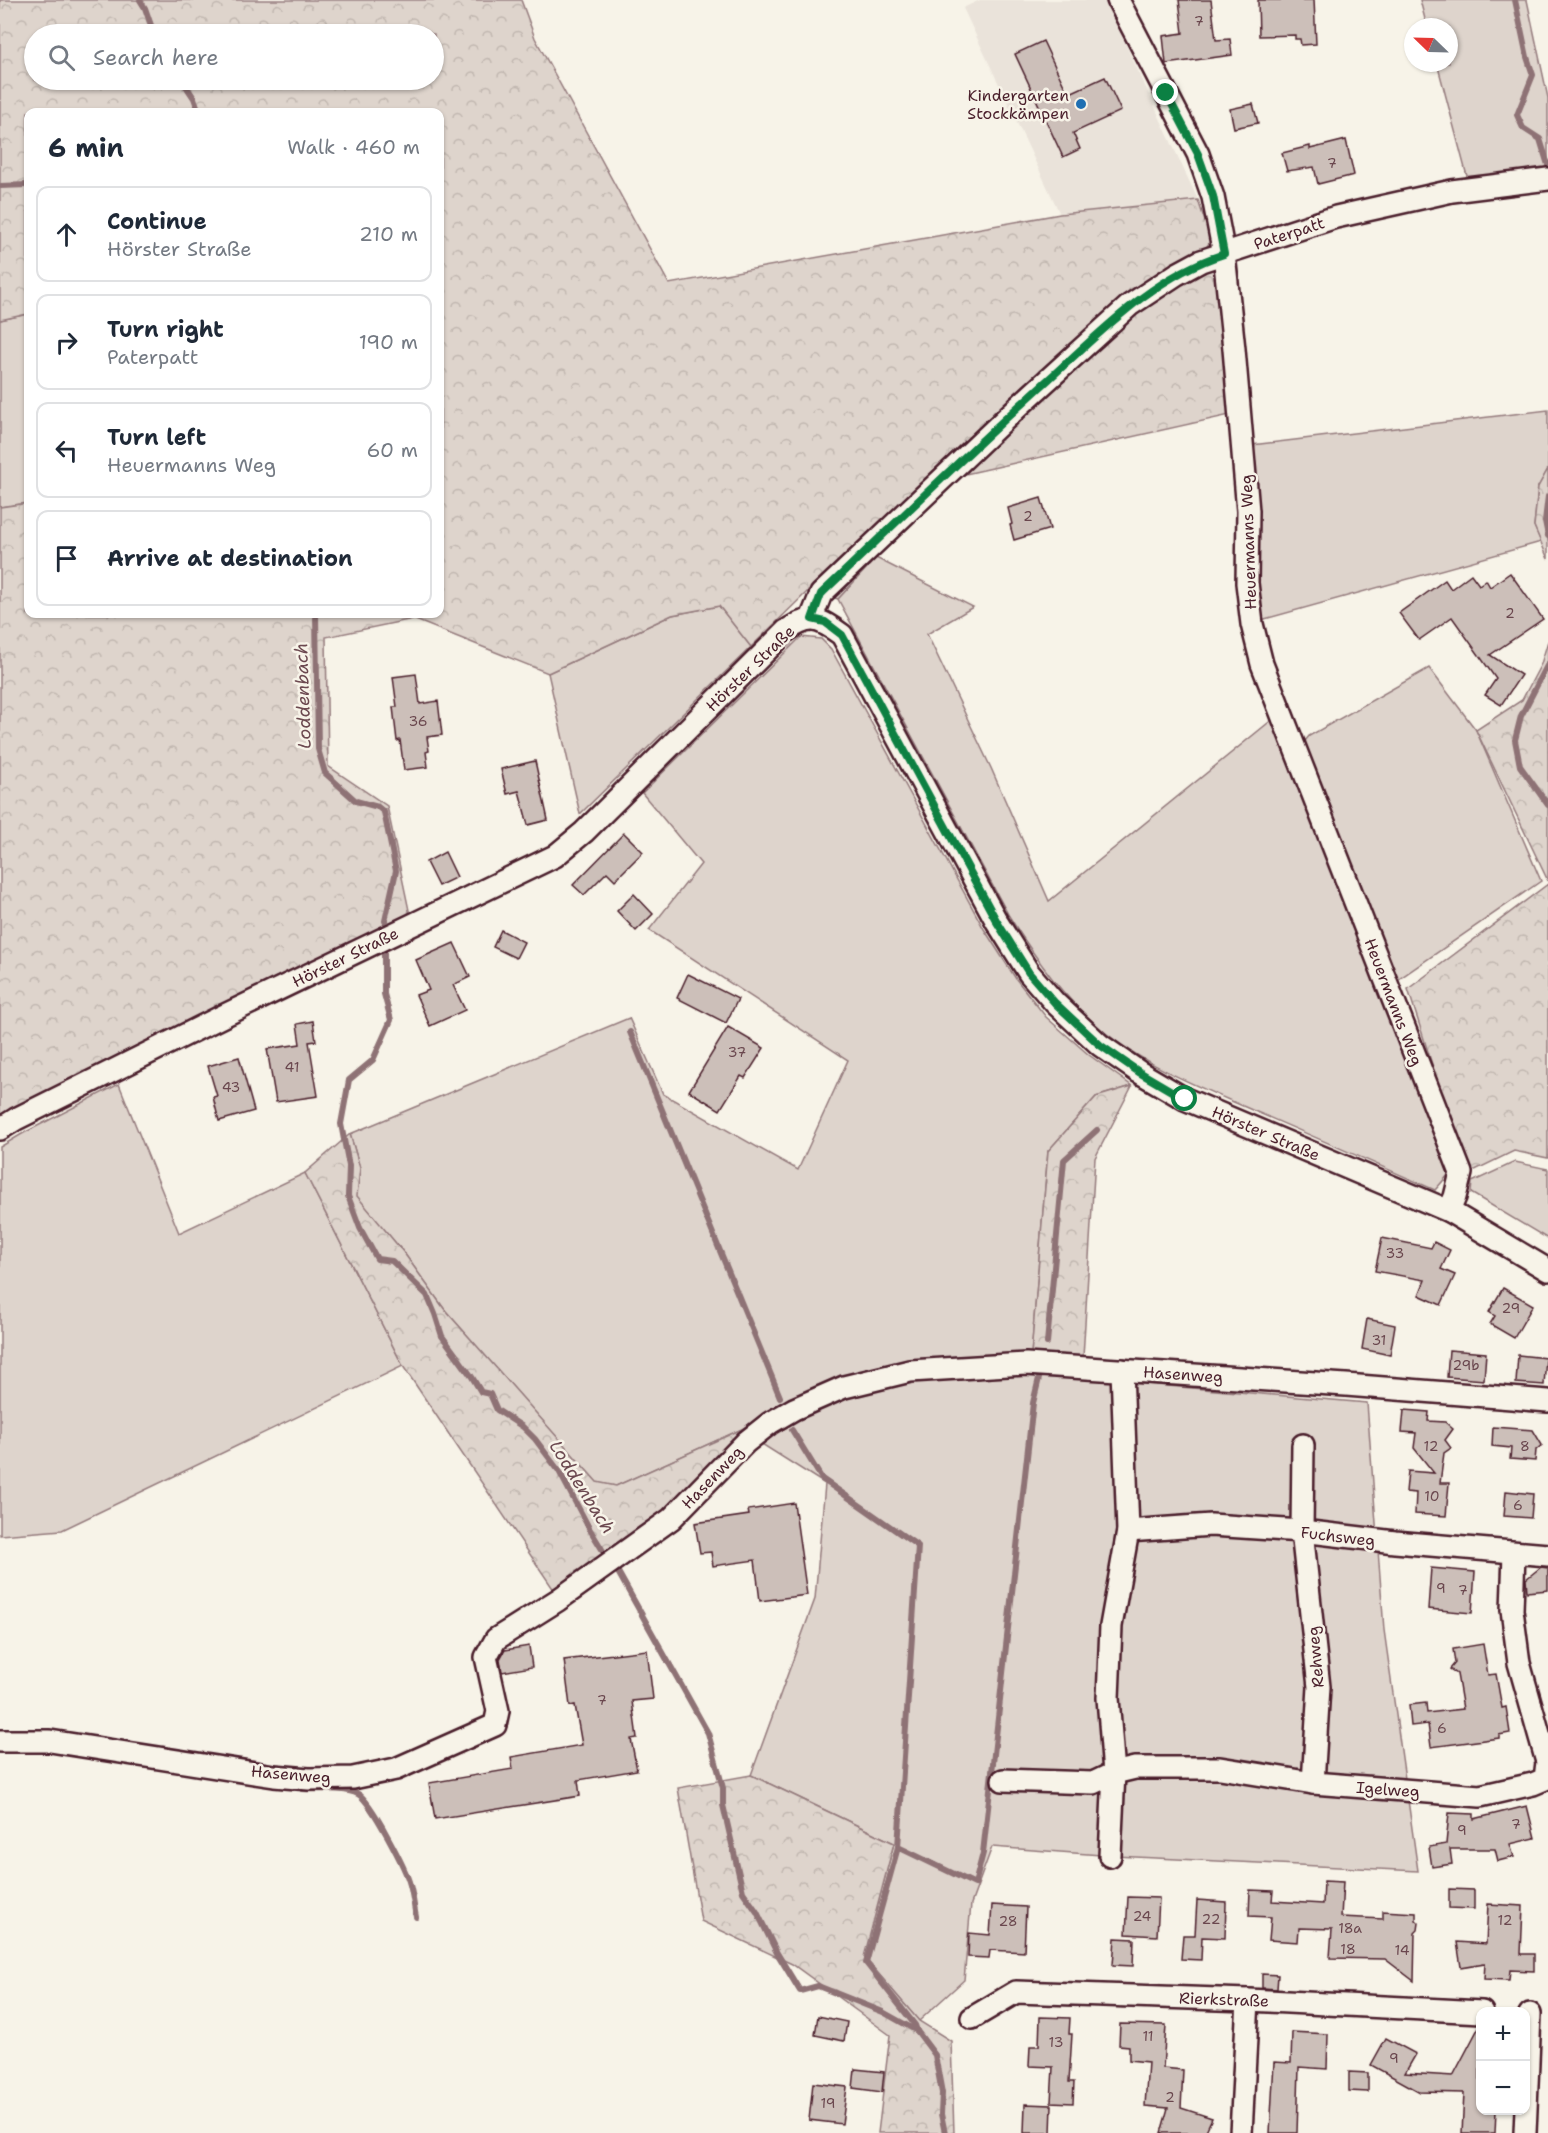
<!DOCTYPE html>
<meta charset="utf-8">
<style>
body{margin:0;font-family:"Shantell Sans",sans-serif;background:#f6f6f7;color:#1f2937}
.controls{position:absolute;right:18px;bottom:18px;display:grid;overflow:hidden;border-radius:12px;box-shadow:0 2px 4px #0004}
.controls button{width:54px;height:54px;display:grid;place-items:center;padding:0;border:0;border-bottom:2px solid #e0e1e3;background:#fff;color:#1f2937;font:30px sans-serif}
.compass{position:absolute;left:1404px;top:18px;width:54px;height:54px;border-radius:50%;background:#fff;box-shadow:0 2px 4px #0004;rotate:293deg}
.stop{position:absolute;width:18px;height:18px;margin:-14px;border:4px solid #0b8043;border-radius:50%;background:#fff}
.stop.end{background:#0b8043;border-color:#fff;box-shadow:0 2px 6px #0008}
.list{margin:0;padding:0;list-style:none}
h2{display:flex;justify-content:space-between;align-items:center;height:78px;margin:0;padding:0 24px;font-size:26px}
h2 small{font-size:20px;font-weight:400;color:#747a83}
.list li{display:grid;grid-template-columns:39px 1fr auto;gap:18px;align-items:center;box-sizing:border-box;height:96px;margin:0 12px 12px;padding:0 12px;border:2px solid #e0e1e3;border-radius:12px}
.list b{display:block;font-size:22px;white-space:nowrap}
.list p{margin:0;font-size:20px;white-space:nowrap;color:#747a83}
.list em{font-size:20px;font-style:normal;color:#747a83}
.icon{flex:none;width:33px;height:33px;fill:none;stroke:currentColor;stroke-width:2;stroke-linecap:round;stroke-linejoin:round}
.map{position:relative;flex:none;width:1548px;height:2133px;overflow:hidden}
.search{position:absolute;background:#fff;box-shadow:0 2px 4px #0004;left:24px;top:24px;width:420px;height:66px;display:flex;align-items:center;gap:15px;box-sizing:border-box;padding:0 21px;border-radius:33px;color:#747a83;font-size:22px}
.panel{position:absolute;background:#fff;box-shadow:0 2px 4px #0004;left:24px;top:108px;width:420px;height:510px;border-radius:12px}
.map>svg:first-child{display:block}
.built{fill:#eae3da}
.green{fill:#ded4cc;stroke:#947a7c;stroke-width:1.5}
.forest{fill:url(#forest-crowns);stroke:#947a7c;stroke-width:1.5;fill-rule:evenodd}
.lines{fill:none;stroke-linecap:round;stroke-linejoin:round}
.stream{stroke:#8e7275;stroke-width:6}
.building{fill:#ccbfb9;stroke:#4a1f2b;stroke-width:1.5}
.minor-casing{stroke:#4a1f2b;stroke-width:26}
.minor{stroke:#f7f3e8;stroke-width:21}
.route{stroke:#0b8043;stroke-width:8}
.poi-dot{fill:#1f6fb2;stroke:#f7f3e8;stroke-width:2}
.labels{text-anchor:middle;stroke-width:5;stroke-linejoin:round;paint-order:stroke}
.number-label{font-size:14px;fill:#6a474e}
.poi-label{font-size:16px;fill:#4a1f2b;stroke:#f7f3e8;text-anchor:end}
.street-label{font-size:16px;fill:#4a1f2b;stroke:#f7f3e8}
.water-label{font-size:18px;font-style:italic;fill:#6c4950;stroke:#f7f3e8}
</style>
<div class="map">
<svg width="1548" height="2133" viewBox="0 0 1548 2133">
<defs>
<pattern id="forest-crowns" width="20" height="18" patternUnits="userSpaceOnUse" patternTransform="scale(1.5)"><rect width="20" height="18" fill="#ded4cc"/><path d="M2 6a3 3 0 1 1 6 0M12 15a3 3 0 1 1 6 0" fill="none" stroke="#c0b6af"/></pattern>
</defs>
<rect width="100%" height="100%" fill="#f7f3e8"/>
<filter id="ink" filterUnits="userSpaceOnUse"><feTurbulence type="fractalNoise" baseFrequency=".0167" numOctaves="2"/><feDisplacementMap in="SourceGraphic" scale="12" xChannelSelector="R" yChannelSelector="G"/><feConvolveMatrix kernelMatrix="1 2 1 2 8 2 1 2 1" color-interpolation-filters="sRGB"/></filter>
<g filter="url(#ink)">
<polygon class="built" points="980,0 1105,0 1198,200 1209,233 1076,248 963,8"/>
<g class="green">
<polygon points="1420,0 1527,0 1548,98 1548,167 1468,180 1437,63 1449,63 1449,27 1427,27"/>
<polygon points="28,314 28,503 0,507 0,320"/>
<polygon points="1548,410 1548,469 1538,487 1534,526 1541,542 1261,620 1255,579 1252,445"/>
<path d="M876,558L973,607L927,634L991,768L1049,901L1273,719L1449,1174L1435,1190C1374,1163 1313,1136 1252,1110C1202,1088 1150,1068 1107,1034C1065,1000 1037,961 1009,916L838,599Z"/>
<polygon points="719,606 751,647 580,814 548,673 672,615"/>
<polygon points="801,637 821,639 831,649 984,929 1016,979 1046,1017 1089,1055 1132,1086 1096,1097 1048,1151 1031,1355 852,1375 785,1401 742,1429 616,1486 597,1483 445,1310 404,1253 356,1196 360,1168 350,1134 629,1018 663,1094 798,1170 848,1060 649,930 701,864 642,793"/>
<polygon points="1429,668 1476,730 1541,881 1393,983 1301,746 1309,736"/>
<polygon points="119,1084 179,1233 305,1173 403,1366 62,1530 0,1535 0,1147 22,1134"/>
<polygon points="1515,1162 1548,1169 1548,1239 1471,1193 1472,1182"/>
<polygon points="1028,1374 1367,1403 1384,1630 1418,1871 1115,1856 992,1847 971,1904 964,1980 919,2021 864,1957 894,1843 751,1775 815,1599 825,1484 757,1441 799,1413 850,1393 913,1378"/>
</g>
<g class="forest">
<path d="M0,0H521L535,38L669,284L1060,214L1198,200L1211,240L1206,248L1210,267L1215,271L1230,415L961,475L876,558L838,599L808,591L751,647L719,606L672,615L548,673L413,619L326,637L328,766L387,806L410,915L0,1116V507L28,503V614H440V112H28V314L0,320ZM34,34H434V80H34Z"/>
<polygon points="1548,469 1548,559 1534,526 1538,487"/>
<polygon points="1548,641 1548,881 1476,730 1522,700 1541,664"/>
<polygon points="1548,884 1548,1158 1514,1151 1467,1174 1408,989"/>
<polygon points="1132,1086 1095,1158 1083,1357 1031,1355 1048,1151 1096,1097"/>
<polygon points="350,1134 360,1168 357,1196 404,1253 445,1310 597,1482 616,1486 742,1429 743,1436 668,1513 556,1593 403,1366 305,1173"/>
<polygon points="751,1775 894,1843 864,1957 919,2021 951,2041 954,2133 878,2133 890,2035 792,1964 701,1921 678,1788"/>
</g>
<g class="lines">
<g class="stream">
<polyline points="140,0 145,8 154,34"/>
<polyline points="1515,0 1527,57 1533,75 1517,115 1523,128 1540,139 1548,165"/>
<polyline points="182,80 194,98 199,112"/>
<polyline points="0,186 28,185"/>
<polyline points="1548,496 1545,521 1548,536"/>
<polyline points="316,614 318,749 325,773 356,801 378,807 384,812 396,871 385,921"/>
<polyline points="1548,664 1521,716 1515,740 1520,766 1548,805"/>
<polyline points="384,948 384,994 391,1020 373,1060 349,1080 341,1124 349,1166 348,1196 360,1228 377,1259 392,1261 427,1295 435,1314 442,1336 472,1377 481,1392 490,1394 497,1410 523,1427 535,1439 559,1471 589,1528 608,1559"/>
<polyline points="630,1032 780,1397"/>
<polyline points="1047,1343 1064,1160 1097,1130"/>
<polyline points="792,1430 822,1479 918,1546 898,1847 866,1963 915,2025 917,2031"/>
<polyline points="618,1572 708,1733 723,1788 723,1805 743,1892 757,1912 777,1953 800,1991 818,1986 883,2012 917,2031 935,2055 942,2093 941,2114 945,2133"/>
<path d="M303,1789C317,1790 345,1787 358,1794C371,1801 406,1869 410,1885C413,1896 414,1907 416,1917"/>
<polyline points="898,1847 975,1884 983,1853 1033,1403 1040,1374"/>
</g>
</g>
<g class="building">
<polygon points="1179,0 1211,0 1216,40 1230,39 1232,55 1166,64 1163,36 1183,33"/>
<polygon points="1258,0 1314,0 1316,44 1301,45 1300,39 1295,39 1295,35 1259,36"/>
<polygon points="1043,41 1068,94 1105,77 1121,111 1073,133 1080,149 1063,157 1015,54"/>
<polygon points="1253,104 1258,123 1234,128 1230,109"/>
<polygon points="1346,140 1354,175 1318,184 1314,167 1287,171 1282,153 1310,146 1310,149"/>
<polygon points="1041,498 1050,529 1014,540 1010,525 1012,524 1008,508"/>
<polygon points="1510,573 1543,619 1490,655 1521,675 1501,705 1485,695 1496,679 1452,617 1419,640 1399,613 1445,580 1451,589 1471,574 1479,585 1486,580 1490,587"/>
<polygon points="416,674 420,704 438,701 442,735 427,737 429,751 426,752 428,767 404,770 400,740 397,741 393,707 397,707 393,677"/>
<polygon points="535,761 548,820 528,825 519,791 507,794 501,769"/>
<polygon points="624,833 643,852 615,880 607,872 584,895 573,885"/>
<polygon points="445,852 457,877 438,886 426,862"/>
<polygon points="634,894 653,914 636,931 617,911"/>
<polygon points="501,930 524,942 516,958 493,947"/>
<polygon points="454,943 470,977 453,985 465,1010 430,1026 416,995 429,990 416,960"/>
<polygon points="688,974 738,999 726,1023 677,998"/>
<polygon points="313,1021 316,1041 309,1042 318,1096 276,1102 267,1049 300,1044 297,1024"/>
<polygon points="728,1027 764,1048 745,1078 741,1076 720,1110 689,1091"/>
<polygon points="239,1057 254,1111 219,1121 213,1097 217,1096 208,1066"/>
<polygon points="1382,1238 1431,1248 1434,1242 1450,1250 1441,1269 1455,1275 1441,1305 1419,1295 1425,1280 1375,1271"/>
<polygon points="1503,1288 1533,1305 1514,1338 1490,1324 1495,1316 1489,1312"/>
<polygon points="1367,1319 1395,1325 1390,1355 1362,1349"/>
<polygon points="1449,1350 1486,1353 1484,1380 1447,1377"/>
<polygon points="1518,1355 1546,1358 1544,1385 1516,1383"/>
<polygon points="1404,1410 1429,1412 1428,1421 1445,1422 1453,1429 1445,1440 1451,1448 1444,1453 1440,1483 1449,1483 1446,1516 1415,1514 1416,1493 1406,1492 1408,1471 1434,1473 1414,1448 1416,1433 1402,1432"/>
<polygon points="1493,1427 1533,1430 1542,1445 1536,1450 1535,1461 1510,1459 1511,1448 1492,1446"/>
<polygon points="1506,1491 1533,1494 1531,1518 1504,1516"/>
<polygon points="794,1503 807,1595 760,1601 755,1560 713,1566 711,1552 700,1553 695,1523 749,1515 748,1510"/>
<polygon points="1541,1567 1548,1568 1548,1590 1527,1592 1526,1579"/>
<polygon points="1431,1568 1475,1572 1472,1613 1428,1609"/>
<polygon points="1483,1644 1488,1675 1496,1674 1502,1708 1506,1707 1510,1733 1499,1735 1499,1738 1431,1747 1428,1724 1411,1726 1409,1705 1426,1703 1427,1713 1463,1709 1457,1674 1450,1669 1455,1663 1453,1649"/>
<polygon points="529,1646 532,1667 502,1672 500,1659 505,1650"/>
<polygon points="647,1650 653,1699 632,1701 637,1738 631,1739 637,1770 578,1780 580,1796 435,1819 429,1783 513,1769 511,1757 582,1745 575,1705 570,1706 564,1660"/>
<polygon points="1527,1806 1535,1838 1510,1844 1514,1857 1498,1861 1495,1849 1450,1849 1452,1864 1432,1867 1429,1847 1446,1844 1449,1813 1474,1814 1474,1819"/>
<polygon points="1324,1881 1343,1882 1341,1917 1383,1919 1383,1911 1416,1913 1416,1920 1419,1923 1418,1930 1415,1933 1414,1981 1385,1959 1330,1958 1332,1929 1299,1928 1298,1942 1269,1940 1271,1917 1249,1916 1250,1890 1273,1891 1272,1901 1323,1904"/>
<polygon points="1449,1889 1474,1890 1474,1909 1449,1908"/>
<polygon points="1128,1897 1159,1898 1157,1936 1126,1934"/>
<polygon points="1197,1900 1226,1902 1225,1938 1202,1937 1201,1960 1181,1959 1183,1935 1195,1935"/>
<polygon points="1488,1904 1523,1906 1521,1954 1534,1954 1534,1971 1510,1970 1509,1980 1484,1979 1485,1963 1461,1967 1457,1942 1486,1944"/>
<polygon points="992,1905 1026,1907 1024,1952 990,1950 989,1958 968,1957 969,1933 990,1935"/>
<polygon points="1115,1938 1134,1939 1133,1966 1113,1965"/>
<polygon points="1262,1974 1278,1975 1277,1989 1262,1988"/>
<polygon points="818,2016 847,2022 844,2041 815,2035"/>
<polygon points="1040,2017 1070,2018 1069,2034 1072,2034 1069,2082 1074,2082 1073,2103 1051,2102 1053,2067 1029,2066 1030,2046 1039,2046"/>
<polygon points="1120,2024 1166,2025 1163,2068 1183,2070 1181,2108 1212,2118 1205,2133 1161,2133 1168,2108 1145,2106 1148,2062 1129,2060 1129,2046 1119,2045"/>
<polygon points="1480,2025 1480,2110 1496,2110 1495,2133 1462,2133 1464,2093 1420,2092 1371,2065 1386,2038 1416,2054 1405,2073 1453,2076"/>
<polygon points="1292,2032 1328,2034 1327,2069 1299,2067 1297,2133 1270,2133 1274,2062 1291,2063"/>
<polygon points="855,2069 884,2072 882,2092 853,2088"/>
<polygon points="1349,2072 1368,2073 1368,2092 1349,2091"/>
<polygon points="813,2083 847,2087 842,2124 809,2120"/>
<polygon points="1025,2104 1052,2105 1051,2133 1024,2133"/>
</g>
<g class="lines">
<g class="minor-casing">
<g id="minor">
<polyline points="1118,0 1198,154 1213,197 1224,254 1234,349 1248,511 1247,583 1252,624 1262,664 1461,1173 1455,1197 1449,1211"/>
<polyline points="811,619 821,594 1019,406 1130,305 1177,274 1201,261 1336,217 1452,191 1548,179"/>
<path d="M0,1129L16,1119L221,1017L555,856L584,832L786,631C811,614 819,618 842,635L997,922L1029,973L1055,1003L1100,1045L1139,1072L1185,1099L1449,1211L1548,1270"/>
<polyline points="1303,1445 1302,1531 1319,1687 1313,1783"/>
<polyline points="1128,1531 1211,1525 1302,1531 1395,1542 1548,1555"/>
<polyline points="0,1741 50,1741 274,1776 309,1779 353,1778 396,1769 495,1725 498,1711 486,1657 496,1639 558,1600 671,1519 746,1442 770,1423 794,1409 844,1387 910,1371 1026,1364 1346,1385 1548,1401"/>
<polyline points="1003,1780 1093,1783 1114,1773 1135,1768 1220,1768 1313,1783 1480,1796 1533,1784 1545,1779 1547,1762 1519,1663 1512,1610 1514,1553"/>
<polyline points="1110,1856 1114,1773 1108,1698 1111,1626 1128,1531 1122,1370"/>
<polyline points="972,2018 1016,1992 1248,2000 1482,2012"/>
<polyline points="1241,2133 1248,2000"/>
<polyline points="1525,2133 1530,2014"/>
</g>
</g>
<use href="#minor" class="minor"/>
</g>
</g>
<g class="lines" filter="url(#ink)">
<path class="route" d="M1166,93L1198,154L1213,196L1224,254C1154,276 1102,331 1049,379C971,449 897,522 821,594L812,619L825,622L842,635L997,922L1029,973L1055,1003L1100,1045L1139,1072L1185,1099"/>
</g>
<circle class="poi-dot" cx="1081" cy="104" r="6"/>
<g class="labels">
<g class="number-label">
<text x="1199" y="26">7</text>
<text x="1332" y="168">7</text>
<text x="1028" y="521">2</text>
<text x="1510" y="618">2</text>
<text x="418" y="726">36</text>
<text x="737" y="1057">37</text>
<text x="292" y="1072">41</text>
<text x="231" y="1092">43</text>
<text x="1395" y="1258">33</text>
<text x="1511" y="1313">29</text>
<text x="1379" y="1345">31</text>
<text x="1466" y="1370">29b</text>
<text x="1431" y="1451">12</text>
<text x="1525" y="1451">8</text>
<text x="1432" y="1501">10</text>
<text x="1518" y="1510">6</text>
<text x="1441" y="1593">9</text>
<text x="1463" y="1595">7</text>
<text x="602" y="1705">7</text>
<text x="1442" y="1733">6</text>
<text x="1516" y="1829">7</text>
<text x="1462" y="1835">9</text>
<text x="1142" y="1921">24</text>
<text x="1211" y="1924">22</text>
<text x="1505" y="1925">12</text>
<text x="1008" y="1926">28</text>
<text x="1350" y="1933">18a</text>
<text x="1348" y="1954">18</text>
<text x="1402" y="1955">14</text>
<text x="1148" y="2041">11</text>
<text x="1056" y="2047">13</text>
<text x="1394" y="2063">9</text>
<text x="1170" y="2102">2</text>
<text x="828" y="2108">19</text>
</g>
<g class="poi-label">
<text x="1069" y="101">Kindergarten<tspan x="1069" dy="18">Stockkämpen</tspan></text>
</g>
<g class="street-label">
<text transform="translate(1289 233) rotate(-18)" y="6">Paterpatt</text>
<text transform="translate(1248 542) rotate(-92)" y="6">Heuermanns Weg</text>
<text transform="translate(750 668) rotate(-44)" y="6">Hörster Straße</text>
<text transform="translate(345 957) rotate(-26)" y="6">Hörster Straße</text>
<text transform="translate(1394 1002) rotate(69)" y="6">Heuermanns Weg</text>
<text transform="translate(1266 1133) rotate(23)" y="6">Hörster Straße</text>
<text transform="translate(1183 1374) rotate(4)" y="6">Hasenweg</text>
<text transform="translate(712 1477) rotate(-46)" y="6">Hasenweg</text>
<text transform="translate(1338 1536) rotate(7)" y="6">Fuchsweg</text>
<text transform="translate(1315 1657) rotate(-95)" y="6">Rehweg</text>
<text transform="translate(291 1774) rotate(5)" y="6">Hasenweg</text>
<text transform="translate(1388 1789) rotate(4)" y="6">Igelweg</text>
<text transform="translate(1224 1999) rotate(2)" y="6">Rierkstraße</text>
</g>
<g class="water-label">
<text transform="translate(303 696) rotate(-92)" y="6">Loddenbach</text>
<text transform="translate(582 1487) rotate(58)" y="6">Loddenbach</text>
</g>
</g>
</svg>
<div class="controls">
<button>+</button>
<button>−</button>
</div>
<svg class="compass" viewBox="-18 -18 36 36"><path d="M0-13l5 13h-10z" fill="#e53935"/><path d="M0 13l5-13h-10z" fill="#747a83"/></svg>
<div class="stop" style="left:1185px;top:1099px"></div>
<div class="stop end" style="left:1166px;top:93px"></div>
<div class="search"><svg class="icon" aria-label="search" viewBox="0 0 24 24"><circle cx="10" cy="10" r="6"/><path d="M15 15l6 6"/></svg>Search here</div>
<section class="panel">
<h2>6 min<small>Walk · 460 m</small></h2>
<ul class="list">
<li><svg class="icon" aria-label="ahead" viewBox="0 0 24 24"><path d="M12 20V5M6 11l6-6 6 6"/></svg><div><b>Continue</b><p>Hörster Straße</p></div><em>210 m</em></li>
<li><svg class="icon" aria-label="right" viewBox="0 0 24 24"><path d="M7 20v-9h11M14 6l5 5-5 5"/></svg><div><b>Turn right</b><p>Paterpatt</p></div><em>190 m</em></li>
<li><svg class="icon" aria-label="left" viewBox="0 0 24 24"><path d="M17 20v-9H6M10 6l-5 5 5 5"/></svg><div><b>Turn left</b><p>Heuermanns Weg</p></div><em>60 m</em></li>
<li><svg class="icon" aria-label="arrive" viewBox="0 0 24 24"><path d="M6 21V4h12l-3 4 3 4H6"/></svg><div><b>Arrive at destination</b></div></li>
</ul>
</section>
</div>
